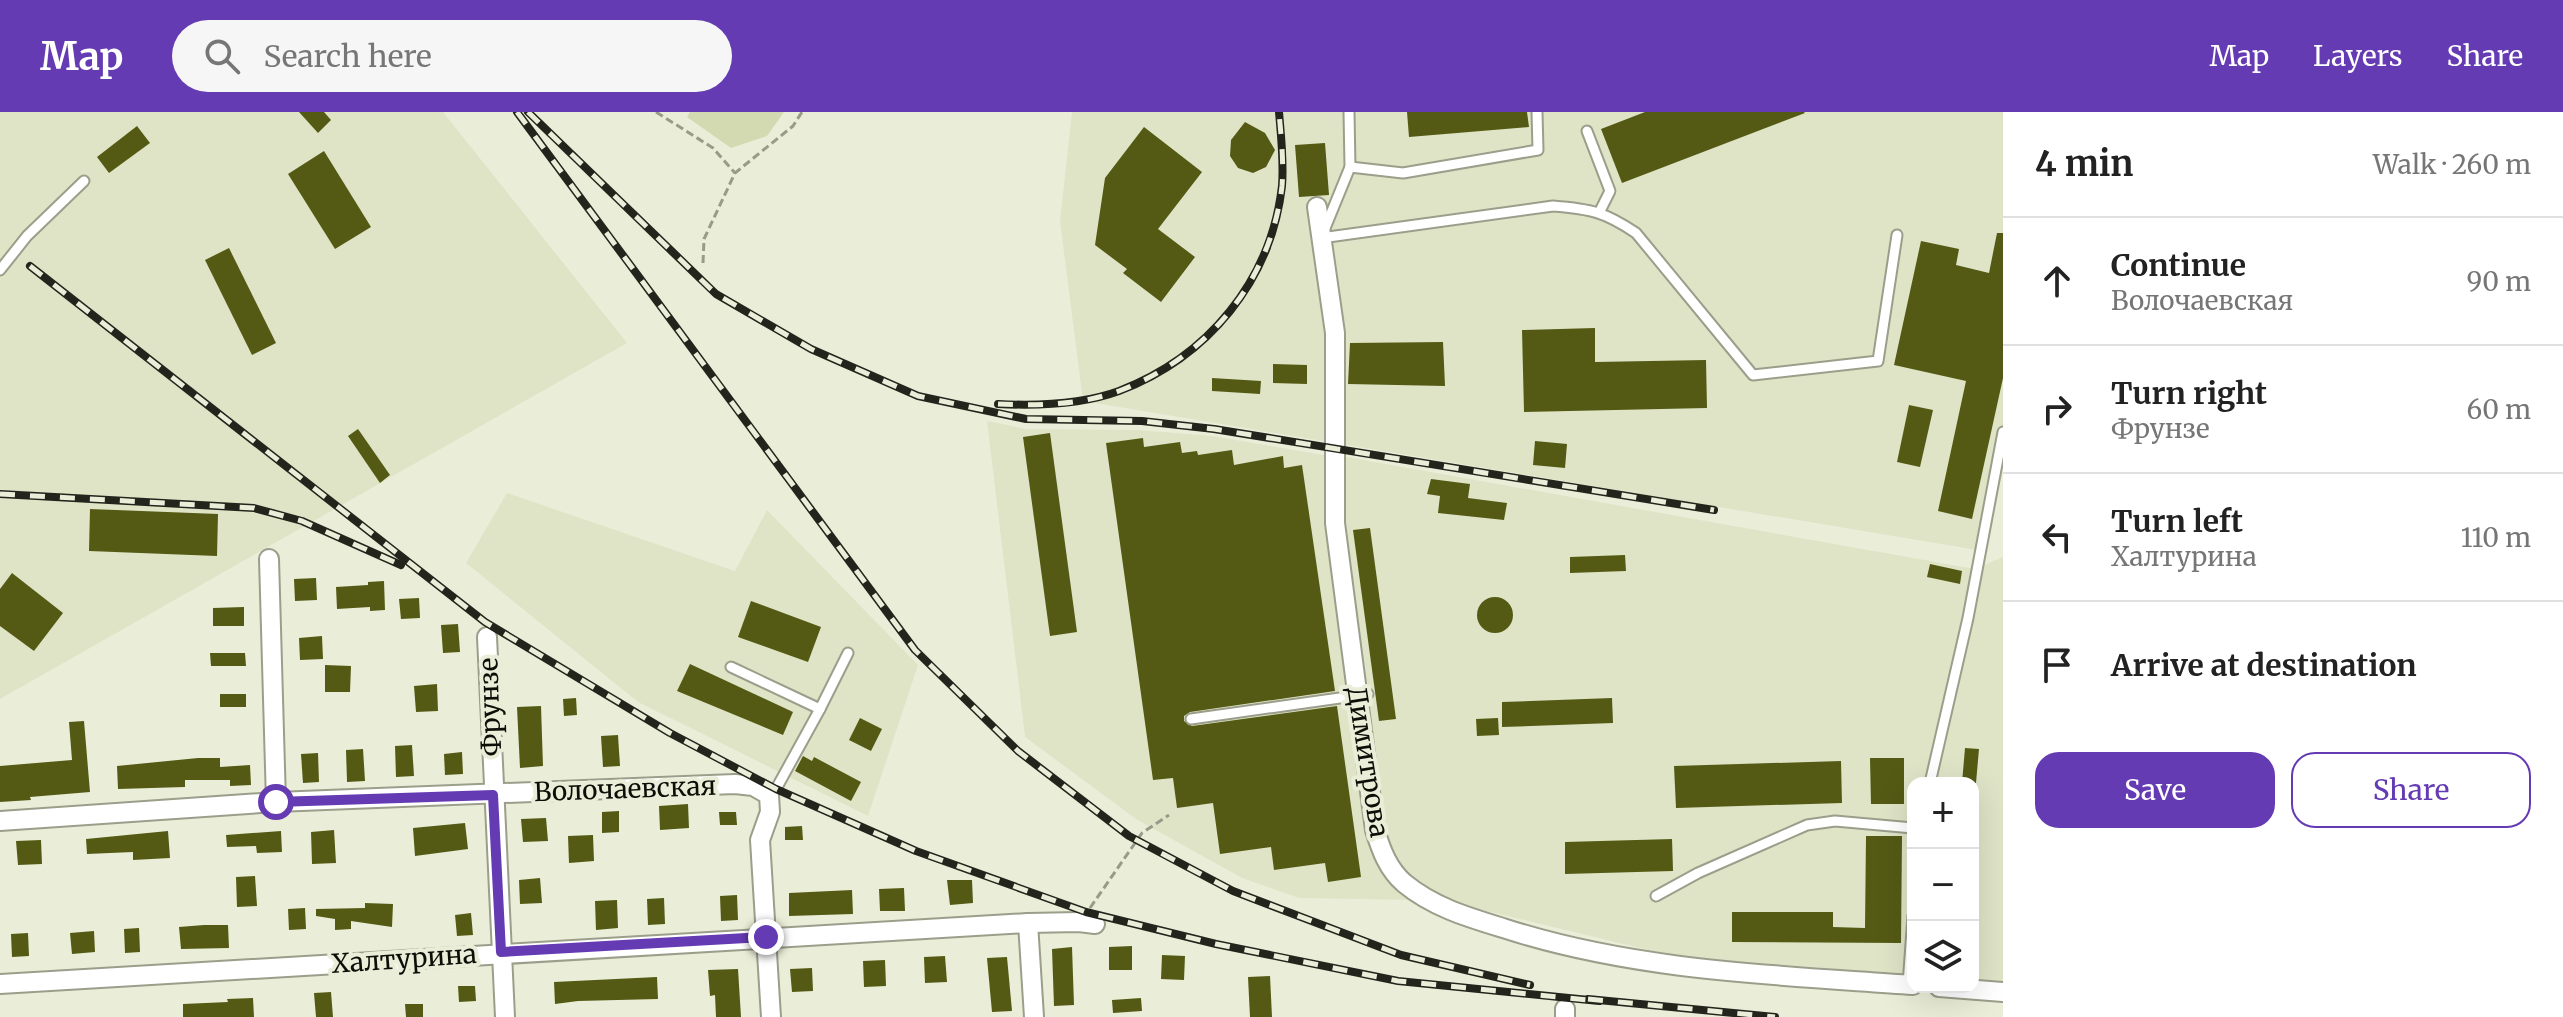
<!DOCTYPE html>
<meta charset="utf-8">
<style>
body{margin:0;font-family:Merriweather,serif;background:#f6f6f6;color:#222}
.controls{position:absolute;right:24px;bottom:24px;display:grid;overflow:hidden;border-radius:16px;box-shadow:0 8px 32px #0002}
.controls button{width:72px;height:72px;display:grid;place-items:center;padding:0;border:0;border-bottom:2px solid #e0e0e0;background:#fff;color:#222;font:40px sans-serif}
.stop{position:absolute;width:24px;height:24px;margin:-18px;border:6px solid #653bb3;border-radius:50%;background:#fff}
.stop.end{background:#653bb3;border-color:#fff;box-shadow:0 2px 8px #0008}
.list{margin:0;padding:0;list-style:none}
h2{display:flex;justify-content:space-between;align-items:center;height:104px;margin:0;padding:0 32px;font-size:34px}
h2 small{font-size:26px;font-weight:400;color:#767676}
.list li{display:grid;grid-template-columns:52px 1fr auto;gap:24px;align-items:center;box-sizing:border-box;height:128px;padding:0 32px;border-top:2px solid #e0e0e0}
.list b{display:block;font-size:30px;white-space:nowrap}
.list p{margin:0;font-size:26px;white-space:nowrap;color:#767676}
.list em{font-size:26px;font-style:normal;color:#767676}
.actions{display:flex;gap:16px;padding:24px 32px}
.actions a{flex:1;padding:18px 0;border:2px solid #653bb3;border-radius:24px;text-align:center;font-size:28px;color:#653bb3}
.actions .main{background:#653bb3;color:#fff}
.icon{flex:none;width:44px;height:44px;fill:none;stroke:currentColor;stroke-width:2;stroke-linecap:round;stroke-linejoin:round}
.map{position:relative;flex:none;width:2003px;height:905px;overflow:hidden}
header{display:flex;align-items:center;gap:48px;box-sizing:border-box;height:112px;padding:0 40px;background:#653bb3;color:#fff}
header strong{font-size:38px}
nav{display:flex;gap:44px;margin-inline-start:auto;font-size:28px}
.search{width:560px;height:72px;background:#f6f6f6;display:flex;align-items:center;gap:20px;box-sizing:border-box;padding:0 28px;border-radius:44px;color:#767676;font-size:30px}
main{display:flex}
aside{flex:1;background:#fff}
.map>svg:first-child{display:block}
.built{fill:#dfe4c7}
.green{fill:#d3d9b0}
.building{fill:#545a14}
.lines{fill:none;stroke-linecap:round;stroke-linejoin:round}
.lane-casing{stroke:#9b9e8a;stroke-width:13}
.street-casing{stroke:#9b9e8a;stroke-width:22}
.path{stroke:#989b8a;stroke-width:3;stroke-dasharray:8 4;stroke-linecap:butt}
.lane{stroke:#fff;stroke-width:9}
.street{stroke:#fff;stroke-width:18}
.rail-casing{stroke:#23251c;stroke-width:8}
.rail{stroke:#eaeed8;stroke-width:5;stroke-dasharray:15;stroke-linecap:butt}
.route{stroke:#653bb3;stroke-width:10}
.labels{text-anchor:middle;stroke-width:8;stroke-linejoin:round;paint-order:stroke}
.street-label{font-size:26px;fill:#0d0e07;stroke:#eaeed8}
</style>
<header>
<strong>Map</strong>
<div class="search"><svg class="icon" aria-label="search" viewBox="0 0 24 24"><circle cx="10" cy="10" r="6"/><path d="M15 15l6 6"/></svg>Search here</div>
<nav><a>Map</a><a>Layers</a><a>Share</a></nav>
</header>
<main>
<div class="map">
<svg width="2003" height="905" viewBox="0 0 2003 905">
<rect width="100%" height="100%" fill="#eaeed8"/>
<g class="built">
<polygon points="0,0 443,0 627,231 0,587"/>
<polygon points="1072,0 2003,0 2003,329 1977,438 1083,289 1060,109"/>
<polygon points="987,309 1026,317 1139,318 1213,324 1329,344 1370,720 1416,788 1299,786 1242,766 1136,707 1025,625"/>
<polygon points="1341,344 1975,457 2003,445 2003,871 1973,868 1973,671 1913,671 1913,863 1677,845 1454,791 1426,779 1405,762 1391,741 1381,717 1340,410"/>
<polygon points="507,381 735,459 767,398 918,553 868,704 638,590 466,451"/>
</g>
<polygon class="green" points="690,0 784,0 767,24 731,36 687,5"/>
<g class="building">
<polygon points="299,0 324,0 331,8 318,21"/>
<polygon points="1407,0 1527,0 1529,15 1409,25"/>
<polygon points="1645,0 1804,0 1805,1 1622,71 1601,17"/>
<polygon points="1245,10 1265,21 1275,38 1266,55 1253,61 1238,56 1230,44 1231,28"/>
<polygon points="137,14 150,31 109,61 97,45"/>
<polygon points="1144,15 1202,60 1158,117 1195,145 1161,190 1123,161 1127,157 1095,133 1105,66"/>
<polygon points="1325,31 1329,83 1299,85 1295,33"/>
<polygon points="324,39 371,115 335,137 288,62"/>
<polygon points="1997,121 2003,121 2003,266 1972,407 1938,399 1966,269 1894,253 1921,129 1959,137 1956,153 1989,161"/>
<polygon points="229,136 276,231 252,243 205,148"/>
<polygon points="1595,216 1595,250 1706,248 1707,296 1524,300 1522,218"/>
<polygon points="1443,230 1445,274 1348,272 1350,231"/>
<polygon points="1273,252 1307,253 1307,272 1273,271"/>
<polygon points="1212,266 1261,269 1260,282 1212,279"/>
<polygon points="1909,293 1933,298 1920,355 1897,350"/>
<polygon points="358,317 390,363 380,371 348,324"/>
<polygon points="1050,321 1077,520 1050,524 1023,325"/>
<polygon points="1143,326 1144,335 1180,330 1182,341 1197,339 1198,343 1232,338 1234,353 1283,344 1284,356 1302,353 1335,579 1190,600 1184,604 1184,609 1192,614 1337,594 1361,765 1328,770 1325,751 1274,758 1271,735 1220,742 1213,691 1177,696 1173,666 1153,668 1106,331"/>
<polygon points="1535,329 1567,332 1565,356 1533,353"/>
<polygon points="1431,367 1470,372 1468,386 1507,391 1504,408 1438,401 1440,384 1427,382"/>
<polygon points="90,397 218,402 217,444 89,439"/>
<polygon points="1370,416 1396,607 1379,609 1353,418"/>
<polygon points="1625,443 1626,459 1570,461 1570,445"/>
<polygon points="1930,452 1962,459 1960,472 1927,465"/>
<polygon points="12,461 63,501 34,539 0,514 0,477"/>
<polygon points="316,466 317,488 295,489 294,467"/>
<polygon points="384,469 385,498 370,499 370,495 337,497 336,475 368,473 368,470"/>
<circle cx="1495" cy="503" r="18"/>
<polygon points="419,486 420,506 401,507 399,487"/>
<polygon points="751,489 821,515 808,550 738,525"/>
<polygon points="244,495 244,514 213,514 213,496"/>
<polygon points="458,512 460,540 443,541 441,513"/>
<polygon points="322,524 323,547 300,548 299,526"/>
<polygon points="210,541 245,541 246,554 211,554"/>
<polygon points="690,552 793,600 783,623 677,579"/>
<polygon points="325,553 351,554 350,580 325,580"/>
<polygon points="437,572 438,599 416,600 414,574"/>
<rect x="220" y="582" width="26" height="13"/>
<polygon points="576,586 577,603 564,604 563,587"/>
<polygon points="1612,586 1613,611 1502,615 1502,590"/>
<polygon points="541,594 543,654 520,656 517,595"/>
<polygon points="860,606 882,617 871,639 849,628"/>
<polygon points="1498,606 1499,623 1477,624 1476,607"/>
<polygon points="84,609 90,680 30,685 31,688 0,690 0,654 72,648 69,610"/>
<polygon points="618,623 620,654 603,655 601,624"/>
<polygon points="412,633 414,664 396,665 395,634"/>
<polygon points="1965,636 1979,637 1976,671 1962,671"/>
<polygon points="363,637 365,669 347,670 346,638"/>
<polygon points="462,640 463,662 445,663 444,642"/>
<polygon points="318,641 319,670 303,671 301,642"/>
<polygon points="803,644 812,649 814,645 861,670 851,689 795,659"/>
<polygon points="198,646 220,646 220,655 250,653 251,673 230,674 230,668 185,668 185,675 118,677 117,654"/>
<polygon points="1870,646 1904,646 1904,692 1871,692"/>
<polygon points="1841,649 1842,691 1676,696 1674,654"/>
<polygon points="688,692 689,716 660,718 659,694"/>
<polygon points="619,699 619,720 602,721 602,700"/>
<polygon points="719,700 736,700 737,713 720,713"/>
<polygon points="546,706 548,729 523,730 521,707"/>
<polygon points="465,711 468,737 415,744 413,716"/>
<polygon points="802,714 803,728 785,728 785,715"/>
<polygon points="334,718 336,751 312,752 311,720"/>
<polygon points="168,719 170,746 133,748 133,740 87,742 86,727"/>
<polygon points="281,719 282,740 257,741 256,734 227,735 226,723"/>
<polygon points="593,723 594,749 569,751 568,724"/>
<polygon points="1866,724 1902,724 1901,831 1732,830 1732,800 1833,800 1833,815 1865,816"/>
<polygon points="1672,727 1673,759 1565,762 1565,730"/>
<polygon points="41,728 42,752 18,753 16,729"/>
<polygon points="255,764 257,794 237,795 236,765"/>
<polygon points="540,766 542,791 520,792 519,768"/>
<polygon points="947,768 972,768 973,791 950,793"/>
<polygon points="904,776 905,799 880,799 879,777"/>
<polygon points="852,778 853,802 789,804 789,781"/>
<polygon points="737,783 738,808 721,809 720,784"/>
<polygon points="664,786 665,812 648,813 647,787"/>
<polygon points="617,788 618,816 596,818 595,789"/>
<polygon points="365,791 393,792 392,815 351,809 351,817 335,818 335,807 316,804 316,797 365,796"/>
<polygon points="305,796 306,817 289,818 288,797"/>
<polygon points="471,801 473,823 457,824 455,803"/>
<polygon points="204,813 228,813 229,836 181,837 179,815"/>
<polygon points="139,816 140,840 125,841 124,817"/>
<polygon points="94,819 95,840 72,842 70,821"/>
<polygon points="28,821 29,844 12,845 11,822"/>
<polygon points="1132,834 1132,858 1109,858 1109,835"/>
<polygon points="1072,835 1074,893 1054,894 1052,837"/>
<polygon points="1162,843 1185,844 1184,868 1161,867"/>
<polygon points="945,844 947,870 925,871 924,845"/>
<polygon points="1007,845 1012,899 992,900 987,846"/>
<polygon points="885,848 886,874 864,875 863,849"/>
<polygon points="812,856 813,879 792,880 790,857"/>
<polygon points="738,857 741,905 716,905 715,883 710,884 708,858"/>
<polygon points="1270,864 1272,905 1250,905 1248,865"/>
<polygon points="657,865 658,887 578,889 555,892 554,870"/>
<polygon points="458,874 475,874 476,889 459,890"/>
<polygon points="331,880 333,905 316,905 314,881"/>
<polygon points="253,886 254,905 183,905 183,892 228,890 227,887"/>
<polygon points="1141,886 1142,899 1113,901 1112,888"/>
<polygon points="405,892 423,892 423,905 406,905"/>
</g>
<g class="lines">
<g class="lane-casing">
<g id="lane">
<path d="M1349,0L1350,55L1321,126L1553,94C1591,97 1605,100 1636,121L1753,263L1878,249L1897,123"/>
<polyline points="1587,19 1610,79 1599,101"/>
<polyline points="1350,55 1403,61 1538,38 1537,0"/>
<polyline points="0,158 27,124 84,69"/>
<polyline points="731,555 820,597"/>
<polyline points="1191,607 1368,582"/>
<polyline points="1930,671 1968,506 2003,320"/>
<polyline points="769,683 776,677 820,597 848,541"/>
<polyline points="1656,784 1698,761 1807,713 1835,709 1913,716"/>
<polyline points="1908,873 1913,804"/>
</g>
</g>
<g class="street-casing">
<g id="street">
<path d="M1317,95L1335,221V411L1375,718C1381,738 1388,757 1404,771C1433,795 1467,805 1503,816C1635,859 1775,863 1913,873"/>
<polyline points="269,447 276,690"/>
<polyline points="487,525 505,905"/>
<polyline points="0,709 276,690 735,672 753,674 769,683 770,700 760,728 771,905"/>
<polyline points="1028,811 1034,905"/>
<polyline points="0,872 1028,811 1079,810 1095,812"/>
<polyline points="1939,875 2003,880"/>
<polyline points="1565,897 1565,905"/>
</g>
</g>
<g class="path">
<polyline points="656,0 713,36 735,61"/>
<polyline points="703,151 704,127 735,61 793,14 802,0"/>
<polyline points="1090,796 1142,721 1169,703"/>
</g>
<use href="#lane" class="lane"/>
<use href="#street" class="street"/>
<g class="rail-casing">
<g id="rail">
<polyline points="517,0 915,538 1018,639 1129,724 1233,779 1401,843 1530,873"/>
<polyline points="528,0 716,182 811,237 918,284 1026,307 1142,309 1214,317 1714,398"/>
<polyline points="30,154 485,510 670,621 776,677 916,739 1086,800 1216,832 1398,869 1599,889"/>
<path d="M998,292C1038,294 1081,293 1119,279C1208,245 1271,169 1282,74C1284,49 1281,24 1279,0"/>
<polyline points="0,382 254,396 302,409 401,453"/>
<polyline points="1588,887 1775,905"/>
</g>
</g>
<use href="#rail" class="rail"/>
</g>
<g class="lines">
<polyline class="route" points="276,690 493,683 501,840 766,825"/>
</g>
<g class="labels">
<g class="street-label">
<text transform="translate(490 595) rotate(-92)" y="9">Фрунзе</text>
<text transform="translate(1368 650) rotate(81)" y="9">Димитрова</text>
<text transform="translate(625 677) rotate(-2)" y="9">Волочаевская</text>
<text transform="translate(404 847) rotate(-4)" y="9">Халтурина</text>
</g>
</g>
</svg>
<div class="controls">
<button>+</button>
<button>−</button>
<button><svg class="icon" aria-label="layers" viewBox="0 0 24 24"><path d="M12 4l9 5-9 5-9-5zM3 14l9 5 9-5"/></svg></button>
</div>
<div class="stop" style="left:276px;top:690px"></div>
<div class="stop end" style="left:766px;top:825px"></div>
</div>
<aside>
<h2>4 min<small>Walk · 260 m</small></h2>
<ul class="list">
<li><svg class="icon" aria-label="ahead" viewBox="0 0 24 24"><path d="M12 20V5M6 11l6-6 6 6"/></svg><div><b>Continue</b><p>Волочаевская</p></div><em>90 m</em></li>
<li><svg class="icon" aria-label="right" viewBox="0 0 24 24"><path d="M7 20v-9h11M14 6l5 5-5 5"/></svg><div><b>Turn right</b><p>Фрунзе</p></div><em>60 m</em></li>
<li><svg class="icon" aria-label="left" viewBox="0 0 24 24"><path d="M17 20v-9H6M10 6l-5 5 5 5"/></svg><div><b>Turn left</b><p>Халтурина</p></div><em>110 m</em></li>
<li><svg class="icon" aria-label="arrive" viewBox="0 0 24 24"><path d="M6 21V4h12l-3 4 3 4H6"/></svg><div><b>Arrive at destination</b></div></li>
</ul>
<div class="actions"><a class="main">Save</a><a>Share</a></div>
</aside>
</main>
